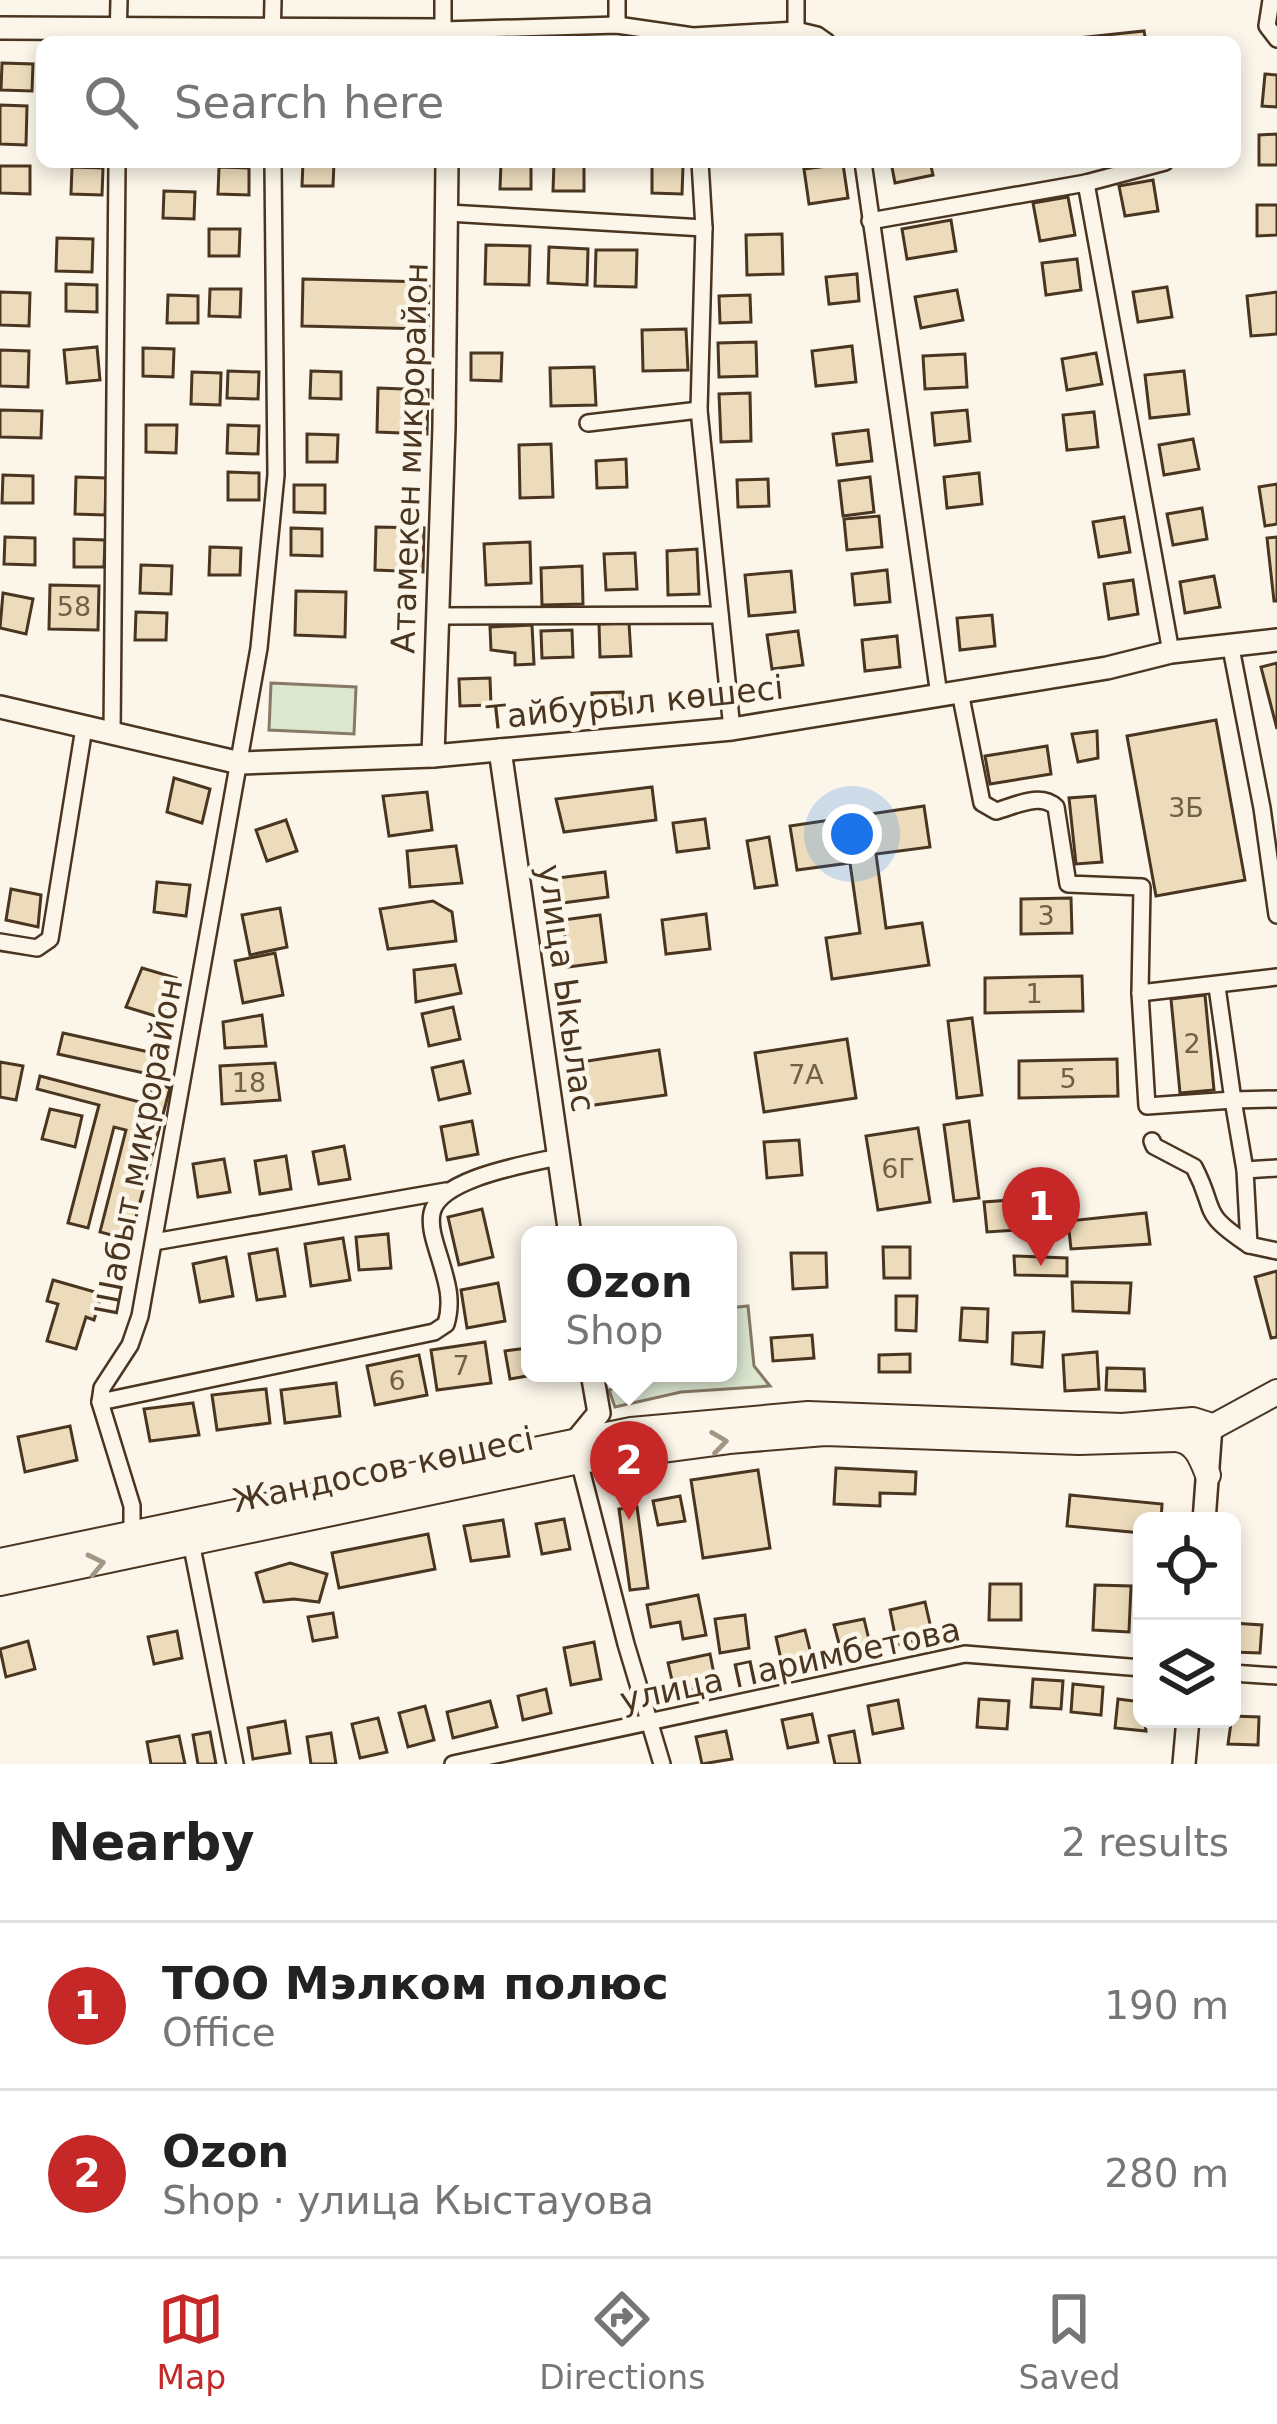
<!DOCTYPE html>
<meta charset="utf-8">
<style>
body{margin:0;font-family:"DejaVu Sans",sans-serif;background:#f2f2f2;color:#222}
.controls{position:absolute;right:36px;bottom:36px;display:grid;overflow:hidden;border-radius:18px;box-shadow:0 6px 18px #0003}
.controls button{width:108px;height:108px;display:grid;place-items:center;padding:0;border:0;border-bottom:3px solid #e0e0e0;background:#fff;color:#222;font:60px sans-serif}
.you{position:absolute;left:852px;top:834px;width:42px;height:42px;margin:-30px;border:9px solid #fff;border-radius:50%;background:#1a73e8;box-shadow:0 0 0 18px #1a73e833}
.badge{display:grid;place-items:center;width:78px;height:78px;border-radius:50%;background:#c62828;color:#fff;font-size:39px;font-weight:700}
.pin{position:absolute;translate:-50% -99px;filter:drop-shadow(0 3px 6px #0008)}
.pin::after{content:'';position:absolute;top:63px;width:42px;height:36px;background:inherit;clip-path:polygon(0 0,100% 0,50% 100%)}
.popup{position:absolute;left:521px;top:1226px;width:216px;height:156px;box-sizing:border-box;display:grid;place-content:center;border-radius:18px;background:#fff;filter:drop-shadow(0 3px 9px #0005);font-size:39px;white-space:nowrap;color:#767676}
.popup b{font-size:45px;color:#222}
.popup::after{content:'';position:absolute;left:50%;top:100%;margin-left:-24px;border:24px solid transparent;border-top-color:#fff}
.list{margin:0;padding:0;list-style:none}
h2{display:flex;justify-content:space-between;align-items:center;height:156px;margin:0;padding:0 48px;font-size:51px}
h2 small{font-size:39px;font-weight:400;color:#767676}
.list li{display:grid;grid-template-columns:78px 1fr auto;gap:36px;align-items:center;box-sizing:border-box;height:168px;padding:0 48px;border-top:3px solid #e0e0e0}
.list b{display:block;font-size:45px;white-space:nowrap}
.list p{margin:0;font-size:39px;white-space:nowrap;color:#767676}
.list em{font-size:39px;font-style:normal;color:#767676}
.icon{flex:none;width:66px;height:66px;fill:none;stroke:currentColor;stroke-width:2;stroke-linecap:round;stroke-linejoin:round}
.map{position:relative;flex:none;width:1277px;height:1764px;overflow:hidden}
.search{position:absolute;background:#fff;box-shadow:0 6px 18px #0003;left:36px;right:36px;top:36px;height:132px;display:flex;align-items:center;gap:30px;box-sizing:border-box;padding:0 42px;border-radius:18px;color:#767676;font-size:45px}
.sheet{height:492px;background:#fff}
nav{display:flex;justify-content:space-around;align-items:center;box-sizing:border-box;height:168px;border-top:3px solid #e0e0e0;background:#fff;font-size:33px;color:#767676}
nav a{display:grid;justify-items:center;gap:6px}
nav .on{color:#c62828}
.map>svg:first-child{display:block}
.green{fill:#dce7d0;stroke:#887966;stroke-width:3}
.building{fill:#ecdcbc;stroke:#4a3520;stroke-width:3}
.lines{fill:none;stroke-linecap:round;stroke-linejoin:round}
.street-casing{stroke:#4a3520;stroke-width:20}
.secondary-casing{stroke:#4a3520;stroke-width:26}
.primary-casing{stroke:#4a3520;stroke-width:28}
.street{stroke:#fbf6e9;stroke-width:15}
.secondary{stroke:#fbf6e9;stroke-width:21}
.primary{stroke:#fbf6e9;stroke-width:24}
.oneway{stroke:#a29684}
.labels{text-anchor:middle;stroke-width:9;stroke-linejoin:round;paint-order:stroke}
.number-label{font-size:27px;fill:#725f47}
.street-label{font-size:33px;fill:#4a3520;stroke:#fbf6e9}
</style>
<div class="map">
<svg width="1277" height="1764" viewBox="0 0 1277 1764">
<rect width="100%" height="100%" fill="#fbf6e9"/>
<g class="green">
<polygon points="271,683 356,687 354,734 269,730"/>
<polygon points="748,1306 754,1366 770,1386 681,1392 615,1407 609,1390 642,1377 642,1373 728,1373 728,1308"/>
</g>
<g class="building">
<polygon points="1144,31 1146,42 1040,42"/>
<polygon points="2,63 33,64 32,91 1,90"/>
<polygon points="1265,74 1277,75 1277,107 1262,106"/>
<polygon points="0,105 27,106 26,145 0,144"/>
<polygon points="1277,134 1277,165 1259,165 1259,135"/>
<polygon points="303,162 334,162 333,186 302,186"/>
<polygon points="501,162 531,162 531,189 500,189"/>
<polygon points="891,162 930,162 933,175 895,183"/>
<polygon points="554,163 584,164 584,191 553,191"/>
<polygon points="843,164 848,198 809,204 804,169"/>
<polygon points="652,165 683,166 682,194 652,193"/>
<polygon points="0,166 30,166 30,194 0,193"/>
<polygon points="72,167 103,168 102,195 71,194"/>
<polygon points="219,167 249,168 249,195 218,194"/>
<polygon points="1153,180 1158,211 1125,216 1119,186"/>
<polygon points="164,191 195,192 194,219 163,218"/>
<polygon points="1068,197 1075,235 1040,241 1033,203"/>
<polygon points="1257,205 1277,205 1277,235 1257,236"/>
<polygon points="951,220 956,251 907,259 902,229"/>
<polygon points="209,229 240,229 239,256 209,256"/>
<polygon points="782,234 783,274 747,275 746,235"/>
<polygon points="57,238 93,239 92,272 56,271"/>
<polygon points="486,245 530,246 529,285 485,284"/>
<polygon points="549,247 588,249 587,285 548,283"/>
<polygon points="596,250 637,250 636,287 595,286"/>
<polygon points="1077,259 1081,290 1046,295 1042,263"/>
<polygon points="857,274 859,301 829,304 826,277"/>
<polygon points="303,279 429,282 428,329 302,326"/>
<polygon points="66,284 97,285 97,312 66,311"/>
<polygon points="1167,287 1172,317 1138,322 1133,292"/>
<polygon points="210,289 241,289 240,317 209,316"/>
<polygon points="957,290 963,320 921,328 915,297"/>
<polygon points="0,292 30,293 29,326 0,325"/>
<polygon points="1277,292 1277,334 1251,336 1247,296"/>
<polygon points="168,295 198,296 198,323 167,323"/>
<polygon points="750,295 751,322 720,323 719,296"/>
<polygon points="686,329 688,370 643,371 642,330"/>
<polygon points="756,342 757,376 719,377 718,343"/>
<polygon points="852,346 856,382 816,386 812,351"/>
<polygon points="97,347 100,380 67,383 64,350"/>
<polygon points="143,348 174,349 173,377 143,376"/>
<polygon points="0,350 29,351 28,387 0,386"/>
<polygon points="471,353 502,353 501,381 471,380"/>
<polygon points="1096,353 1102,384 1067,390 1062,359"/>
<polygon points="965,354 967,387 925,389 923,356"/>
<polygon points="594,367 596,405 551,406 550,368"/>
<polygon points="228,371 259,372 258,399 227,398"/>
<polygon points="311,371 341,372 341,399 310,398"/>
<polygon points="1184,371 1189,414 1150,418 1145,375"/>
<polygon points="192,372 221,373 220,405 191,404"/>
<polygon points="378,388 428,390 427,434 377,432"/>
<polygon points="750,393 751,441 721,442 719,394"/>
<polygon points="0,410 42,411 41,438 0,437"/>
<polygon points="967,410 970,441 935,445 932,413"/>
<polygon points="1094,412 1098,447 1067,450 1063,415"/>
<polygon points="146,425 177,425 176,453 146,452"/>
<polygon points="228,425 259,426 258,454 227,453"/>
<polygon points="868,430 872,461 837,465 833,434"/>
<polygon points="307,434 338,435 337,462 307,462"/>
<polygon points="1193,439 1199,469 1164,475 1159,445"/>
<polygon points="551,444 553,497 520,498 519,445"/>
<polygon points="626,459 627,487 597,488 596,461"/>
<polygon points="228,472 259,473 259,500 228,500"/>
<polygon points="979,473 982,504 947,508 944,477"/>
<polygon points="3,475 33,476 33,503 2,503"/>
<polygon points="76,477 106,478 105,515 75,514"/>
<polygon points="870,477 874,512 843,516 839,481"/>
<polygon points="768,479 769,506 738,507 737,480"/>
<polygon points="1277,484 1277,524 1265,526 1259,487"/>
<polygon points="294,485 325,485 325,513 294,512"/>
<polygon points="1202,508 1207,539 1173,545 1167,514"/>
<polygon points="879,516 882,547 847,550 844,519"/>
<polygon points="1124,517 1130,552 1099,557 1093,522"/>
<polygon points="376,527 424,528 423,572 375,570"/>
<polygon points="291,528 322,529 322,556 291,555"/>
<polygon points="5,537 35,538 35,565 4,564"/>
<polygon points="1277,537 1277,601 1274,601 1267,538"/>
<polygon points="74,539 105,540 104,567 74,567"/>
<polygon points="530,542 531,583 486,585 484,544"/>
<polygon points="210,547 241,548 240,575 209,575"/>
<polygon points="697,549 699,594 668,595 667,551"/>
<polygon points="635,553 637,589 606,590 604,554"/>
<polygon points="141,565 172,566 171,594 140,593"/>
<polygon points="582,566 583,604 542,605 541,568"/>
<polygon points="887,570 890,602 855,605 852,574"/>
<polygon points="791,571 795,612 749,616 745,575"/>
<polygon points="1214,576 1220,607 1185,613 1180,582"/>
<polygon points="1133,580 1138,614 1109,619 1104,584"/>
<polygon points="50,585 99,586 98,630 49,629"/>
<polygon points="296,591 346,592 345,637 295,635"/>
<polygon points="3,593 33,599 26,634 0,628"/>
<polygon points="136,612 167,613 166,640 135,640"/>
<polygon points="992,615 995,646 960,650 957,618"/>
<polygon points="629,623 631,656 600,657 599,624"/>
<polygon points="532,625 534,664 515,665 515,653 491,650 490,627"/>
<polygon points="572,630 573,657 542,658 541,631"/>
<polygon points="798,631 803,665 772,669 767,635"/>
<polygon points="897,636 900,667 865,671 862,640"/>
<polygon points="1277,663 1277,729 1261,667"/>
<polygon points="490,678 491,705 460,706 459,679"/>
<polygon points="623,692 624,714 593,715 592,693"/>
<polygon points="1216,720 1245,880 1156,896 1127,736"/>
<polygon points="1097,731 1098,758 1078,762 1072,734"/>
<polygon points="1047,746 1051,774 990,784 985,756"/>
<polygon points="174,778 210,789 202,823 167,812"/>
<polygon points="652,787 656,820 564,832 556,799"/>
<polygon points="427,792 432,830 389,836 383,796"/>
<polygon points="1095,796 1102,862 1076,864 1069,798"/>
<polygon points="924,806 930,847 876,854 886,928 922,923 929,965 832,979 826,938 860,933 850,863 797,870 790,826"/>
<polygon points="705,819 709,848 677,852 673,823"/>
<polygon points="286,820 297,851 267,861 256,830"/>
<polygon points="769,837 777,885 755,888 747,841"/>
<polygon points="456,846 462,883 410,887 407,851"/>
<polygon points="605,872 608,897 562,903 558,878"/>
<polygon points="157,882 190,885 186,916 154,912"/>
<polygon points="11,889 41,895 38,927 6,920"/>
<polygon points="1071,898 1072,933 1021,934 1021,899"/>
<polygon points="433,901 452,912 456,941 388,949 380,909"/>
<polygon points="280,908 287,947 250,955 242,915"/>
<polygon points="706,914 710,949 666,954 662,920"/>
<polygon points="600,915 606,962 568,967 563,920"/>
<polygon points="275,953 283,995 243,1003 235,961"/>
<polygon points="455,965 461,993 416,1002 414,970"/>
<polygon points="142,968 176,978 162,1018 126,1007"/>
<polygon points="1082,976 1083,1011 985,1013 985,978"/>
<polygon points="1205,995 1214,1090 1180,1093 1171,999"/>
<polygon points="453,1007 460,1039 429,1046 422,1014"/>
<polygon points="262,1015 266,1046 225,1048 223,1022"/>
<polygon points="972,1018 982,1095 957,1098 948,1021"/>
<polygon points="63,1033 167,1056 162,1077 58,1054"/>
<polygon points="847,1039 856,1098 764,1112 755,1053"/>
<polygon points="659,1050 666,1095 587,1106 581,1062"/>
<polygon points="1117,1059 1118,1096 1019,1098 1019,1061"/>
<polygon points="463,1061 470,1093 439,1100 432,1068"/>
<polygon points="0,1062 23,1066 16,1100 0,1097"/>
<polygon points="275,1063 280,1100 222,1104 220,1066"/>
<polygon points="40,1076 147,1104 153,1083 170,1088 130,1240 100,1232 126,1130 114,1127 88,1228 68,1223 99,1105 37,1089"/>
<polygon points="50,1109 82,1116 75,1147 42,1139"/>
<polygon points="472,1121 478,1154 447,1160 441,1127"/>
<polygon points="969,1121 979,1198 954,1201 944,1125"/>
<polygon points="918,1128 930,1202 878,1210 866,1136"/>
<polygon points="799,1140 802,1175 767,1178 764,1142"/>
<polygon points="344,1146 350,1179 319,1184 313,1152"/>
<polygon points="286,1156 291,1189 260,1194 255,1161"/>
<polygon points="224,1159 230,1192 198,1197 193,1164"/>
<polygon points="1064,1196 1066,1227 987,1232 984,1202"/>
<polygon points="482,1209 493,1257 459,1265 448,1217"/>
<polygon points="1146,1213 1150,1244 1071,1249 1068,1221"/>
<polygon points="388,1234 391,1268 359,1270 356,1237"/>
<polygon points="343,1238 350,1280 311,1286 305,1244"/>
<polygon points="883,1247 910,1247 910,1278 884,1278"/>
<polygon points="277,1249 285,1296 257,1300 249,1254"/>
<polygon points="791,1253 826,1253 827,1287 793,1289"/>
<polygon points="1014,1256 1067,1258 1067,1276 1015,1275"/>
<polygon points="226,1257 233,1296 200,1302 193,1264"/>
<polygon points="1277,1271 1277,1337 1271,1338 1255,1277"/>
<polygon points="53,1280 102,1294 94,1320 86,1317 76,1349 47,1341 58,1304 47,1301"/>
<polygon points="1072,1282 1131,1283 1129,1313 1073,1311"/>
<polygon points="498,1283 505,1321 467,1328 461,1290"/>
<polygon points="896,1296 917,1296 916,1331 896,1330"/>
<polygon points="962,1308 988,1309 987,1342 960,1340"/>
<polygon points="1044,1332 1042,1367 1012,1364 1013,1333"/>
<polygon points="812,1335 814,1358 773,1361 771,1338"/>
<polygon points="485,1342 491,1383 437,1390 431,1350"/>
<polygon points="528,1348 533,1375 510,1379 505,1351"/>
<polygon points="1097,1352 1099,1389 1065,1391 1063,1355"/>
<polygon points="910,1354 910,1372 879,1372 879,1355"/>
<polygon points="419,1355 427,1395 375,1405 367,1366"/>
<polygon points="1107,1368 1144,1369 1145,1391 1106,1390"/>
<polygon points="336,1383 340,1416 285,1423 281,1390"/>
<polygon points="266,1389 270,1423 217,1430 212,1395"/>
<polygon points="193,1403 199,1435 150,1441 144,1409"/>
<polygon points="70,1426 77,1460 25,1472 18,1437"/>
<polygon points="836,1468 916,1472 915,1494 880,1493 880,1506 834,1504"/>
<polygon points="758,1470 770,1548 703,1558 691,1480"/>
<polygon points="1070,1495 1162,1504 1161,1521 1142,1521 1142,1533 1067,1526"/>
<polygon points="680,1496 685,1521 658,1525 653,1501"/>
<polygon points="637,1507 648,1588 630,1590 619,1509"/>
<polygon points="564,1519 570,1549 542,1554 536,1524"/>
<polygon points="503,1520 509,1556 471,1561 464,1526"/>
<polygon points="428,1534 435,1569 339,1588 332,1553"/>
<polygon points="290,1563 327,1574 319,1602 294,1599 264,1602 256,1573"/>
<polygon points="990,1584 1021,1584 1021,1620 989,1620"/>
<polygon points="1095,1585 1131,1586 1129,1632 1093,1630"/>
<polygon points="698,1595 706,1635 683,1639 680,1622 651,1627 647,1605"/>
<polygon points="925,1602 933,1637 897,1645 890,1610"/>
<polygon points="333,1613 337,1637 313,1641 308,1617"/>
<polygon points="745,1615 749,1648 720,1653 715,1619"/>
<polygon points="864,1619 870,1644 841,1651 834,1625"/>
<polygon points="1232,1623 1262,1625 1260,1653 1232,1652"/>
<polygon points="805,1630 812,1658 782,1664 776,1637"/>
<polygon points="177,1631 182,1658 154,1664 148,1637"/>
<polygon points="28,1641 35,1669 6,1677 0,1649"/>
<polygon points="594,1642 601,1679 571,1685 564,1648"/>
<polygon points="710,1654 716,1684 675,1693 668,1663"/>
<polygon points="1033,1679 1063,1681 1061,1709 1031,1707"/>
<polygon points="1073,1684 1103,1687 1101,1715 1071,1712"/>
<polygon points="546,1689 551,1713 523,1720 518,1696"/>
<polygon points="979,1699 1009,1701 1007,1729 977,1727"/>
<polygon points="1118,1699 1142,1702 1146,1731 1115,1728"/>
<polygon points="898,1700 903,1728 873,1734 868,1706"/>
<polygon points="490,1701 497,1727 453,1738 447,1712"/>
<polygon points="425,1706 434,1740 408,1747 399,1713"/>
<polygon points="812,1714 818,1742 788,1748 782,1720"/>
<polygon points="1232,1716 1259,1717 1258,1745 1228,1744"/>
<polygon points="378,1718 387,1752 360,1758 352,1724"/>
<polygon points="285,1721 290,1753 253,1759 248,1728"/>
<polygon points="726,1731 732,1759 702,1764 696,1737"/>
<polygon points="854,1731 860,1764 835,1764 829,1736"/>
<polygon points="210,1732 216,1764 198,1764 193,1735"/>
<polygon points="331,1733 336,1764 311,1764 307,1737"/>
<polygon points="179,1736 185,1764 151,1764 147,1742"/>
</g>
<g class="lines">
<g class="street-casing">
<g id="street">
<polyline points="443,0 443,30 617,25 693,36 796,30 817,35 827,42"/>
<polyline points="617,0 617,25"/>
<polyline points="1271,0 1267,26 1277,39"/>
<polyline points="796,30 796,0"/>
<polyline points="118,42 119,0"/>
<polyline points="272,42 273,0"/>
<polyline points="700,162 704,228 699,410 732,729"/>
<polyline points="863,162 939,695"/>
<polyline points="1086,183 1171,652"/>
<polyline points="448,213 704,228"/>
<polyline points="870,221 1086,183 1165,162"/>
<polyline points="588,423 699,410"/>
<polyline points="438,616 720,615"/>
<polyline points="1230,643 1262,808 1277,915"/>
<path d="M960,692L982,803L996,811C1015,806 1040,792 1056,807L1068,884L1142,887L1140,993L1147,1106L1233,1100L1245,1170L1249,1245L1277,1251"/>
<polyline points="112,735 117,162"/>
<polyline points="0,942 37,948 50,939 84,728"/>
<polyline points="1217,987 1233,1100 1277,1099"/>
<polyline points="1140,993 1277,977"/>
<path d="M1152,1141L1154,1146L1194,1167C1218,1213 1198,1211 1249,1245"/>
<polyline points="1245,1170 1277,1168"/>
<polyline points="154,1242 446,1191"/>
<path d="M100,1402L434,1332L446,1324C453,1301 447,1282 440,1259C436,1245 429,1228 432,1213C439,1178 528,1164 558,1157"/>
<polyline points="579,1461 626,1644 662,1764"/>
<polyline points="132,1533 132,1506 100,1402 102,1388 130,1345 140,1316 259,648 276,475 273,162"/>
<polyline points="190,1537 235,1764"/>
<polyline points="1232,1673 1277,1676"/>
<polyline points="453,1764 965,1654 1142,1668"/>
</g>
</g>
<g class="secondary-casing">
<g id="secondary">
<polyline points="0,28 443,30 443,42"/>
<polyline points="0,707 240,763 433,756 732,729 1107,668 1171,652 1277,640"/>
<polyline points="500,750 570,1235"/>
<polyline points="433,756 444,427 447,162"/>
<polyline points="577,1448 576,1441 599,1413 592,1373"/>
<polyline points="1204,1521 1211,1426"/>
<polyline points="1184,1764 1188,1719"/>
</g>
</g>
<g class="primary-casing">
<g id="primary">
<path d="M1176,1439C1196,1442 1201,1457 1208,1475"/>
<polyline points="0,1561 631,1430 808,1414 1122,1426 1193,1420 1209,1425"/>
<polyline points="0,1583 579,1461 729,1441 825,1433 1079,1442 1176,1439 1198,1435 1277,1392"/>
</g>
</g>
<use href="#street" class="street"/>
<use href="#secondary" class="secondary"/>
<use href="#primary" class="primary"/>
</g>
<defs><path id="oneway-chevron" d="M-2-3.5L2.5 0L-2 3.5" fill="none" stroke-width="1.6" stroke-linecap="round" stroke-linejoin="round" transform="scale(3)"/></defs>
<g class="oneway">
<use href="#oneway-chevron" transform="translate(719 1442) rotate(-8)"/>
<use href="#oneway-chevron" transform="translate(96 1564) rotate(-12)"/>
</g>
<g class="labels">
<g class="number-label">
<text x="74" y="616">58</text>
<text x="1186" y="817">3Б</text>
<text x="1046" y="925">3</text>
<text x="1034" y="1003">1</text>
<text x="1192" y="1053">2</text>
<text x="806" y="1084">7А</text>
<text x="1068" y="1088">5</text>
<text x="249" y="1092">18</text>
<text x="898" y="1178">6Г</text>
<text x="461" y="1375">7</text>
<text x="397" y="1390">6</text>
</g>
<g class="street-label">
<text transform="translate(409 458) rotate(-88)" y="12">Атамекен микрорайон</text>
<text transform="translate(635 702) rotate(-6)" y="12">Тайбурыл көшесі</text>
<text transform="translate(567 988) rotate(82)" y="12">улица Ыкылас</text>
<text transform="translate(138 1147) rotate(-79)" y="12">Шабыт микрорайон</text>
<text transform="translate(383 1469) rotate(-12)" y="12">Жандосов көшесі</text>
<text transform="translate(790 1664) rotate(-12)" y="12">улица Паримбетова</text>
</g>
</g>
</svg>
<div class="controls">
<button><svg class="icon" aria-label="locate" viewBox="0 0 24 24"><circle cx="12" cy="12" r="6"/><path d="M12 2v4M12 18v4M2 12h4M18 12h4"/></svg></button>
<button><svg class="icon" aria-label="layers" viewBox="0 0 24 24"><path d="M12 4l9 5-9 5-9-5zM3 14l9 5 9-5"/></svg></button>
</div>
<div class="you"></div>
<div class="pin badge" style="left:1041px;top:1266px">1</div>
<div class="pin badge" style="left:629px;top:1520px">2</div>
<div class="popup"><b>Ozon</b>Shop</div>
<div class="search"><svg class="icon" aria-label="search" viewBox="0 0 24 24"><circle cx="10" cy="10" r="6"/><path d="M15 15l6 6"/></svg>Search here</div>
</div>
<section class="sheet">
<h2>Nearby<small>2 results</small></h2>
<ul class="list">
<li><span class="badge">1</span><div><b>ТОО Мэлком полюс</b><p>Office</p></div><em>190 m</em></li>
<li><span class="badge">2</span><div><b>Ozon</b><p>Shop · улица Кыстауова</p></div><em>280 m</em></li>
</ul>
</section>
<nav>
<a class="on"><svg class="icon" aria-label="map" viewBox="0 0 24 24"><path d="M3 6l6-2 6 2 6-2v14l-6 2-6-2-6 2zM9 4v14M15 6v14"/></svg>Map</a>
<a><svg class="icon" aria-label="directions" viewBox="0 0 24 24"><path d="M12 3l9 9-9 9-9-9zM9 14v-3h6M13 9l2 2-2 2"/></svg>Directions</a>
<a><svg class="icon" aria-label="saved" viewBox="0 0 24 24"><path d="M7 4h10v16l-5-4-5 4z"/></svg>Saved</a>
</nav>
